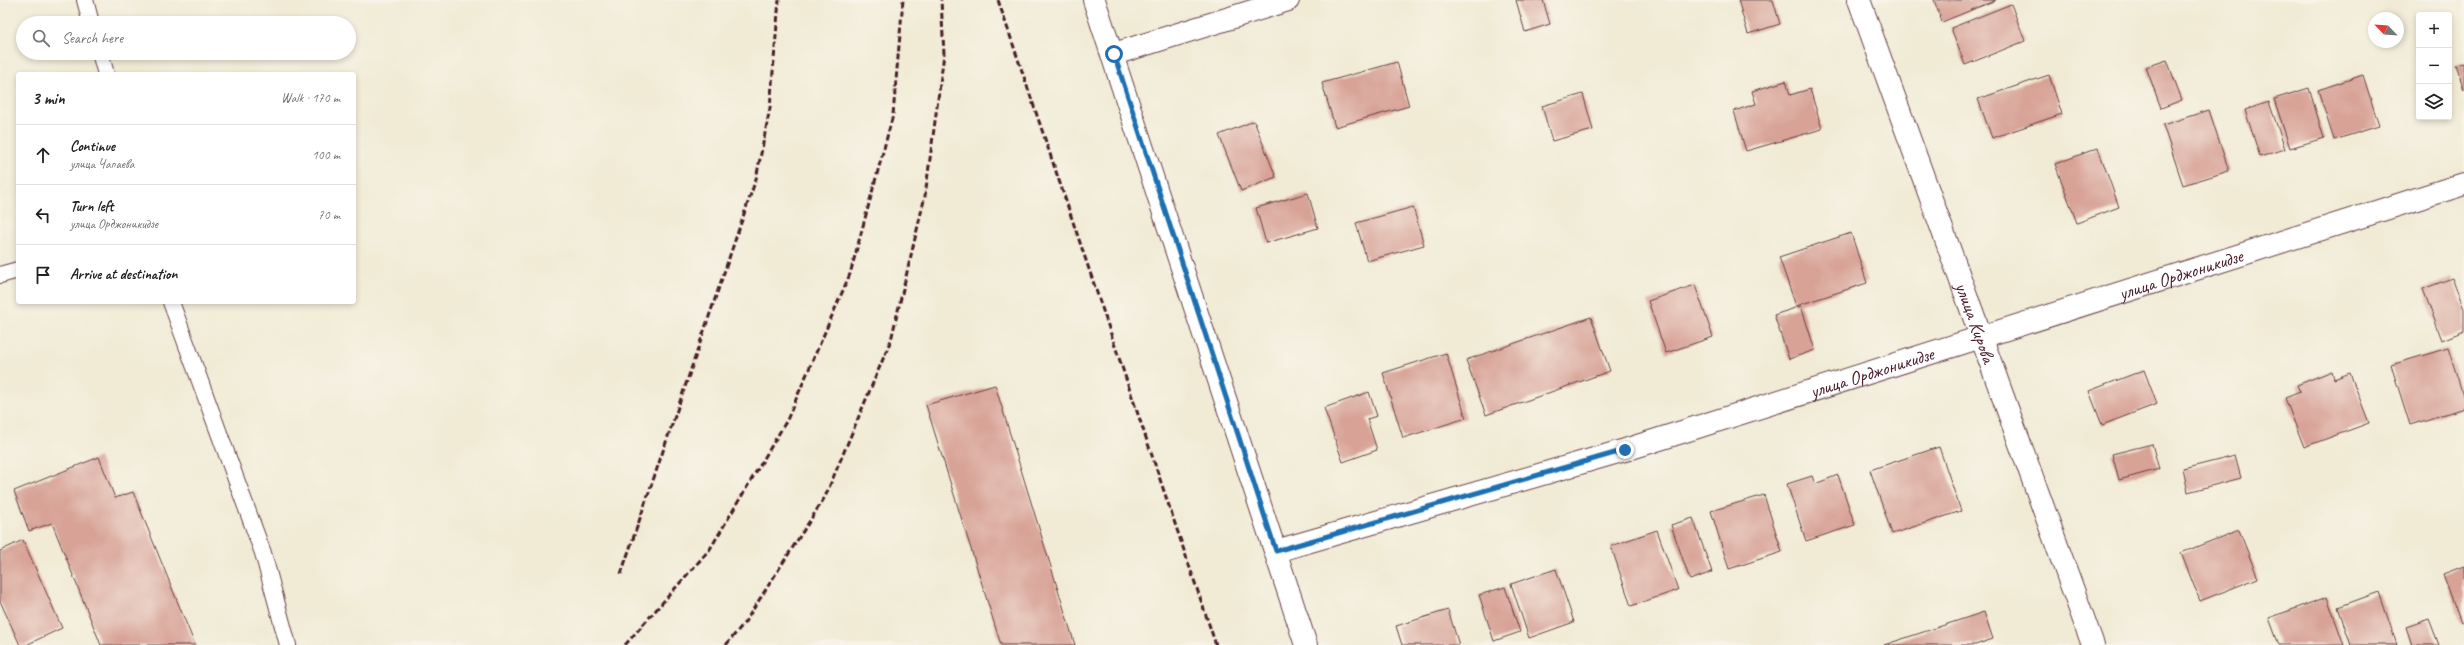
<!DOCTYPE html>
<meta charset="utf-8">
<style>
body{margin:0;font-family:Caveat,sans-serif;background:#f2f2f2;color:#222}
.controls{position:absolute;right:12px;top:12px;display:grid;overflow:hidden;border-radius:4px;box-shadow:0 2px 6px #0003}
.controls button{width:36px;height:36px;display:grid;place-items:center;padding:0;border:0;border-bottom:1px solid #e0e0e0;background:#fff;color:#222;font:20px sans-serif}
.compass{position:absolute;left:2368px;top:12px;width:36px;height:36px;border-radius:50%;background:#fff;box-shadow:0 2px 6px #0003;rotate:295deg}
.stop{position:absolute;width:12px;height:12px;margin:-9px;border:3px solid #1f6fb2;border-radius:50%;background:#fff}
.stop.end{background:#1f6fb2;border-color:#fff;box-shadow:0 1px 4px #0008}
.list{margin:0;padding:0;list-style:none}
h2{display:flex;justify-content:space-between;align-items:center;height:52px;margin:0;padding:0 16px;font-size:17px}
h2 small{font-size:13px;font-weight:400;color:#767676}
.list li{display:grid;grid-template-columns:26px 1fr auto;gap:12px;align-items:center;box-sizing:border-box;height:60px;padding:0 16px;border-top:1px solid #e0e0e0}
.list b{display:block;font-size:15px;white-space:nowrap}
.list p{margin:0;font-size:13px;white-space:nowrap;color:#767676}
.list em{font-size:13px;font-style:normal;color:#767676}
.icon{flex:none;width:22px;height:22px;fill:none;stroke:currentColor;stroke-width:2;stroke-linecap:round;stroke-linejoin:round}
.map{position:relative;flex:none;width:2464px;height:645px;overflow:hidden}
.search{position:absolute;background:#fff;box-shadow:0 2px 6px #0003;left:16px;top:16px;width:340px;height:44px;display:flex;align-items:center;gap:10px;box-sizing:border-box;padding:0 14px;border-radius:22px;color:#767676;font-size:15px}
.panel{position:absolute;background:#fff;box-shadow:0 2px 6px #0003;left:16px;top:72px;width:340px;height:232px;border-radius:4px}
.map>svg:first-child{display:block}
.building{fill:#d8a296}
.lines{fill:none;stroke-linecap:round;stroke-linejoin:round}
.service-casing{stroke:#633e44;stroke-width:18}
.minor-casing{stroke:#633e44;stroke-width:24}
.service{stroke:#fff;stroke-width:16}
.minor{stroke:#fff;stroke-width:22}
.rail{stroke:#4a1f2b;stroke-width:3;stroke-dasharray:6 3;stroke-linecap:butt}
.route{stroke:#1f6fb2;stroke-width:5}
.labels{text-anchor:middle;stroke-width:3;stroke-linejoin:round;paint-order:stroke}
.street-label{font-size:19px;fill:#4a1f2b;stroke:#f7f3e8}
</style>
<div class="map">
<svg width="2464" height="645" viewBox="0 0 2464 645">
<rect width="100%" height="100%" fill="#f7f3e8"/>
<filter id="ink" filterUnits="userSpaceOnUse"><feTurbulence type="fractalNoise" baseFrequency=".025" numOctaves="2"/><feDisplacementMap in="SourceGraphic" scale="8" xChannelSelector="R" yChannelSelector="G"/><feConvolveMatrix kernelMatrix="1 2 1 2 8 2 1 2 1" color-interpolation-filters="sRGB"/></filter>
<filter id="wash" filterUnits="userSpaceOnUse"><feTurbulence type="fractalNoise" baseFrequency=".012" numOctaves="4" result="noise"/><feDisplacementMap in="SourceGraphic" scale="16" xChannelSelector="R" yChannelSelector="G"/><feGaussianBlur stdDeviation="0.9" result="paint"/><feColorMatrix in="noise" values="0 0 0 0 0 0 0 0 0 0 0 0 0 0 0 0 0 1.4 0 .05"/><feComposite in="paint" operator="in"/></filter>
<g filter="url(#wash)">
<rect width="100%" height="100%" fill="#f1ebd5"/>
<g id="blocks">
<g class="building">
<polygon points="1516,0 1543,0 1550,24 1525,32"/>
<polygon points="1738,0 1773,0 1780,24 1748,34"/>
<polygon points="1934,0 1996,0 1942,22"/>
<polygon points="2011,4 2025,41 1965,65 1951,28"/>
<polygon points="2167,60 2182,100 2161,108 2146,67"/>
<polygon points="1397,62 1409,106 1335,127 1322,83"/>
<polygon points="2464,63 2464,90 2456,65"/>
<polygon points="2049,75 2062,114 1992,138 1978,99"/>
<polygon points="2363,75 2379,126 2334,140 2318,90"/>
<polygon points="1786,81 1790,95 1810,89 1822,129 1746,151 1734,111 1756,104 1752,91"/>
<polygon points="2309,88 2324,138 2290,148 2274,99"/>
<polygon points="1583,94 1593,130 1552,141 1542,106"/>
<polygon points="2269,102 2285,149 2260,157 2245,110"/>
<polygon points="2209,110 2229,171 2183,185 2163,125"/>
<polygon points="1254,121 1276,177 1241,191 1219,135"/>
<polygon points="2098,148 2119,207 2077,223 2055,164"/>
<polygon points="1308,193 1318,228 1266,243 1256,208"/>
<polygon points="1413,207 1424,245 1367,261 1356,223"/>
<polygon points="1851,233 1867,283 1796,306 1779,257"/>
<polygon points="2452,278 2464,309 2464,331 2442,340 2423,289"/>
<polygon points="1695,285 1713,337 1666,353 1648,301"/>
<polygon points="1801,306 1815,350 1789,359 1774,315"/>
<polygon points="1591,317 1610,371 1486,415 1466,360"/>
<polygon points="2448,348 2464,398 2464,408 2410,425 2391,365"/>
<polygon points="1446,353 1466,418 1403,438 1383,373"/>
<polygon points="2144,370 2157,404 2102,425 2089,391"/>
<polygon points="2332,371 2334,379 2350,373 2369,423 2304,447 2285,398 2300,392 2297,385"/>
<polygon points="995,385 1075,645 1001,645 926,405"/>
<polygon points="1369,392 1377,416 1367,419 1377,450 1343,462 1324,408"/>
<polygon points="2152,444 2159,469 2119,480 2112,454"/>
<polygon points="1939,447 1961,511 1892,534 1870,470"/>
<polygon points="2235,456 2241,478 2188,492 2183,469"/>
<polygon points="99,457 115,498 133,492 195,645 101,645 52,523 29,531 14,491"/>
<polygon points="1838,475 1855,525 1806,541 1787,484 1812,476 1815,484"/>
<polygon points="1764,495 1782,552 1729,569 1711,511"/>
<polygon points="1693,518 1712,572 1690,580 1671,525"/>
<polygon points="1657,530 1678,590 1631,606 1611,546"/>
<polygon points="2239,530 2258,578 2200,601 2181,553"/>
<polygon points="23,540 62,628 26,645 20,645 0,601 0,551"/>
<polygon points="2464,566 2464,622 2461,623 2443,574"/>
<polygon points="1556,569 1574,622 1529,638 1511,584"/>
<polygon points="1505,587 1520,632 1494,641 1479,595"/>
<polygon points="2379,592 2397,645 2351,645 2338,607"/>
<polygon points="2327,597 2344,645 2279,645 2269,618"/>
<polygon points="1448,610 1459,645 1402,645 1396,626"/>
<polygon points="1984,612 1993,639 1975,645 1884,645"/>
<polygon points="2429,619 2439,645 2412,645 2406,627"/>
</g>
</g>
</g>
<g filter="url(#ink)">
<use href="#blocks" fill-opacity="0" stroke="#633e44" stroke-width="1"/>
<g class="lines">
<g class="service-casing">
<g id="service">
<polyline points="85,0 91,23"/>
<polyline points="100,53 106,74"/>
<polyline points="0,275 18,270"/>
<polyline points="171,302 263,553 288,645"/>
</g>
</g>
<g class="minor-casing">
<g id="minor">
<polyline points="1094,0 1306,645"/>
<path id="s1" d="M1859,0L2093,645"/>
<polyline points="1114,54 1288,0"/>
<path id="s2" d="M1276,551L1625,450L2464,184"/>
</g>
</g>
<use href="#service" class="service"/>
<use href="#minor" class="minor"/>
<g class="rail">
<polyline points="998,0 1216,645"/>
<polyline points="621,574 756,179 770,108 779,0"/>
<polyline points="625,645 710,549 787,420 850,274 893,115 903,0"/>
<polyline points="726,645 745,622 825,497 891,340 925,196 944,54 941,0"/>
</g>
</g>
</g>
<g class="lines" filter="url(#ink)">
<polyline class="route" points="1114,54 1276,551 1625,450"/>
</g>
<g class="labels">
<g class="street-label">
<text dy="7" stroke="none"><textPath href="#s2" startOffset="946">улица Орджоникидзе</textPath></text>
<text dy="7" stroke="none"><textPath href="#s1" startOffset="343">улица Кирова</textPath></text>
<text dy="7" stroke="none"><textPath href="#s2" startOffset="622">улица Орджоникидзе</textPath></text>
</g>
</g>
</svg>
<div class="controls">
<button>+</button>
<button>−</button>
<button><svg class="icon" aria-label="layers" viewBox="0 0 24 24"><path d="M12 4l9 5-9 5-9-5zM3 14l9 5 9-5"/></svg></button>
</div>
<svg class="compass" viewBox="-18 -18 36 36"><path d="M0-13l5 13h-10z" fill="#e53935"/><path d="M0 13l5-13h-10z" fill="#767676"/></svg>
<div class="stop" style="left:1114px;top:54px"></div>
<div class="stop end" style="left:1625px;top:450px"></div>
<div class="search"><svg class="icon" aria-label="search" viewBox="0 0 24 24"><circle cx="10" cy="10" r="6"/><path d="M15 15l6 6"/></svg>Search here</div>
<section class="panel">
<h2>3 min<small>Walk · 170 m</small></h2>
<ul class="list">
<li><svg class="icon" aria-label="ahead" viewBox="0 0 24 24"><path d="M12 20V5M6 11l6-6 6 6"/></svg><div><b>Continue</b><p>улица Чапаева</p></div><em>100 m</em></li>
<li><svg class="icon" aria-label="left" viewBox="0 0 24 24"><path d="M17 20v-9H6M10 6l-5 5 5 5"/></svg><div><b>Turn left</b><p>улица Орджоникидзе</p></div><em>70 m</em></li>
<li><svg class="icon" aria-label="arrive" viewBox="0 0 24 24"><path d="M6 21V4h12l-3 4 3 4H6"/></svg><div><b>Arrive at destination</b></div></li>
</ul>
</section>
</div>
